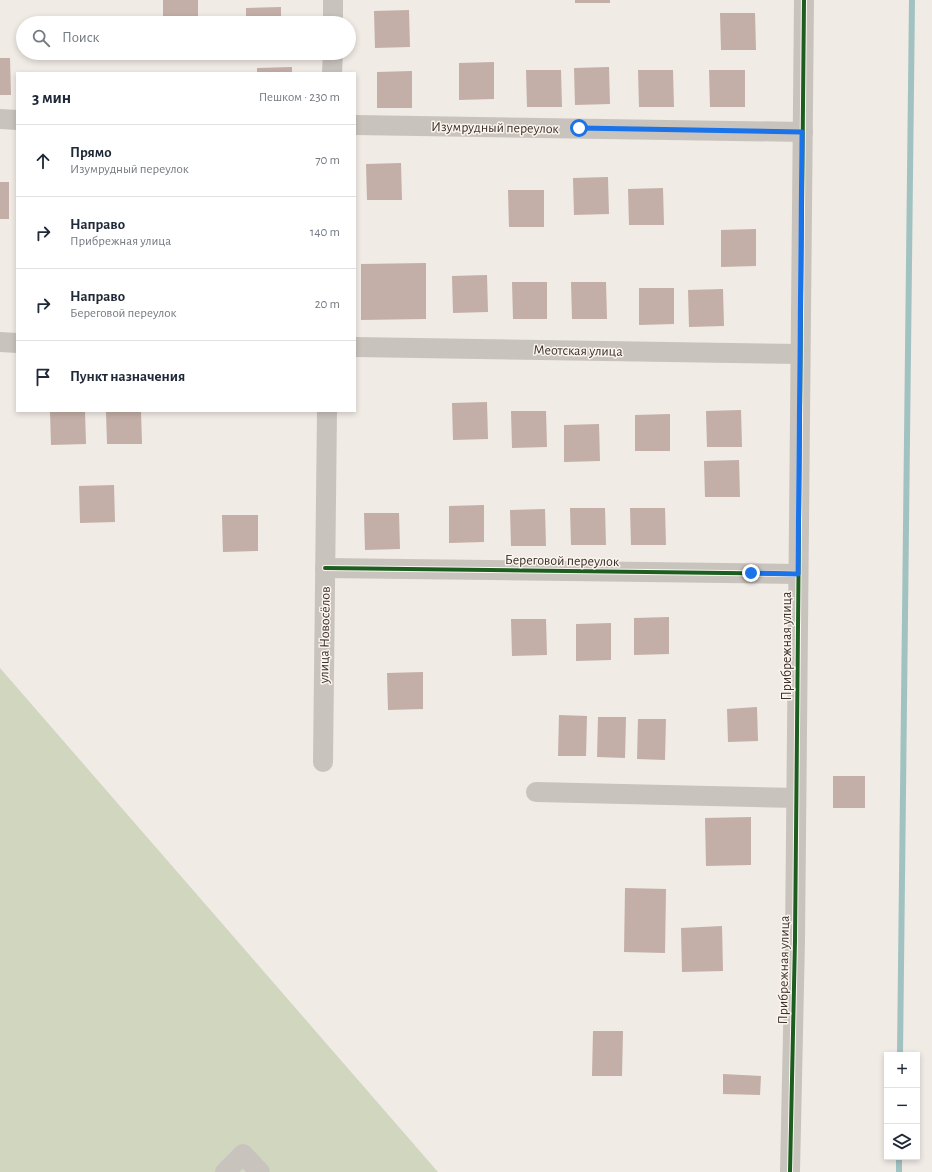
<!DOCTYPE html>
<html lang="ru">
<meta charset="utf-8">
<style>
body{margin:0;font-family:"Alegreya Sans",sans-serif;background:#f2f2f3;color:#1f2937}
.controls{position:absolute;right:12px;bottom:12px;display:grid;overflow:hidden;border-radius:0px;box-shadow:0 2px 6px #0003}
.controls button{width:36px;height:36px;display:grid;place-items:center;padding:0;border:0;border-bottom:1px solid #e0e1e3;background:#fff;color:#1f2937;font:20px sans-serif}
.stop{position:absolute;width:12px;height:12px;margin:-9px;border:3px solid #1a73e8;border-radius:50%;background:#fff}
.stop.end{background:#1a73e8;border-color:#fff;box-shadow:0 1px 4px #0008}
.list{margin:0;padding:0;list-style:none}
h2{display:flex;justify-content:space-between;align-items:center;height:52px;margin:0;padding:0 16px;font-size:17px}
h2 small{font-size:13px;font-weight:400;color:#747a83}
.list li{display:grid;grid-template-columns:26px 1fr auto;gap:12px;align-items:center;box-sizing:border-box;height:72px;padding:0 16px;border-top:1px solid #e0e1e3}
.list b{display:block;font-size:15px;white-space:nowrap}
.list p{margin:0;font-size:13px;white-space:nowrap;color:#747a83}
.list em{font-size:13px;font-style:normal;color:#747a83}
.icon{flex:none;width:22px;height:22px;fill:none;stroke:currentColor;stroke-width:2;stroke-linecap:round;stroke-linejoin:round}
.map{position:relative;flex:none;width:932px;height:1172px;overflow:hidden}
.search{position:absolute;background:#fff;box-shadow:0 2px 6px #0003;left:16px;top:16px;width:340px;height:44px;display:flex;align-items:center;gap:10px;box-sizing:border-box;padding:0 14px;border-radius:22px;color:#747a83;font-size:15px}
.panel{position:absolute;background:#fff;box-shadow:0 2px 6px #0003;left:16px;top:72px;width:340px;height:340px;border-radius:0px}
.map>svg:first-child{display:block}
.green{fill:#d1d6bf}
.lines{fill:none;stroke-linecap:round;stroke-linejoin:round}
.stream{stroke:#a1c2c1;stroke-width:6}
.building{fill:#c3afa7}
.minor{stroke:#c9c3be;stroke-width:20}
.cycleway-casing{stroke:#fbf5ee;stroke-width:6}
.cycleway{stroke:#1b5e20;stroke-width:4}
.route{stroke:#1a73e8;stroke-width:5}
.labels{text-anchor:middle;stroke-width:3;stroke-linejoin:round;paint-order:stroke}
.street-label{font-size:14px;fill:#3b302b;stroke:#fbf5ee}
</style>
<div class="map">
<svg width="932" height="1172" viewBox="0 0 932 1172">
<rect width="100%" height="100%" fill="#f0ebe5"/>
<polygon class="green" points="0,668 438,1172 0,1172"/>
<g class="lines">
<g class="stream">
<polyline points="900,1055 912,0"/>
<polyline points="899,1172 899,1157"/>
</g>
</g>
<g class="building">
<polygon points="163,0 198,0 198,17 163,18"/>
<rect x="575" y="0" width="35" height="3"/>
<polygon points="281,7 281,23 246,23 246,8"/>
<polygon points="409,10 410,47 375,48 374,11"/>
<polygon points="720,13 755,13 756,50 721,50"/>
<polygon points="0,58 10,58 11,95 0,95"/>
<polygon points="494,62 494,99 459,100 459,63"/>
<polygon points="292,67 292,73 257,73 257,68"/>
<polygon points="609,67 610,104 575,105 574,68"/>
<polygon points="526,70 561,70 562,107 527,107"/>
<polygon points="638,70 673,70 674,107 639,107"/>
<polygon points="709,70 745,70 745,107 710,107"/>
<polygon points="412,71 412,108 377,108 377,72"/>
<polygon points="401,163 402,200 367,200 366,164"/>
<polygon points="608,177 609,214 574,215 573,178"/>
<rect x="0" y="182" width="9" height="37"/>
<polygon points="663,188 664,225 629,225 628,189"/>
<polygon points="508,190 544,190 544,227 509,227"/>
<polygon points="756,229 756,266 721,267 721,230"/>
<polygon points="426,263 426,319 361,320 361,264"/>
<polygon points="487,275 488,312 453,313 452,276"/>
<polygon points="512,282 547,282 547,319 513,319"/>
<polygon points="571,282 606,282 607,319 572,319"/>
<polygon points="639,288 674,288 674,324 639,325"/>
<polygon points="723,289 724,326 689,327 688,290"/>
<polygon points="487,402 488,439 453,440 452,403"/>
<polygon points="741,410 742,447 707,447 706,411"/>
<polygon points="50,411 85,411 86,444 51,445"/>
<polygon points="106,411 141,411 142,444 107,444"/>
<polygon points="511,411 546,411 547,447 512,448"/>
<polygon points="670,414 670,451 635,451 635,415"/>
<polygon points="599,424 600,461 564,462 564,425"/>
<polygon points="739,460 740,497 705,497 704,461"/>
<polygon points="114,485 115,522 80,523 79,486"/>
<polygon points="484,505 484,542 449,543 449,506"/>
<polygon points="570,508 605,508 606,545 571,545"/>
<polygon points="630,508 665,508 666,545 631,545"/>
<polygon points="545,509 546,546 511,546 510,510"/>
<polygon points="364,513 399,513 400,549 365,550"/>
<polygon points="222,515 258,515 258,551 223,552"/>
<polygon points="669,617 669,654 634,655 634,618"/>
<polygon points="511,619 546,619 547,655 512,656"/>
<polygon points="611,623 611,660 576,661 576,624"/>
<polygon points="423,672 423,709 388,710 387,673"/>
<polygon points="757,707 758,741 728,742 727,709"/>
<polygon points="559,715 587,716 586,756 558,756"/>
<polygon points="598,717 626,717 625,758 597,757"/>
<polygon points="638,719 666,719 665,760 637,759"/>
<rect x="833" y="776" width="32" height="32"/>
<polygon points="751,817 751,865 706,866 705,818"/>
<polygon points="625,888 666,889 665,953 624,952"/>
<polygon points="722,926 723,971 682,972 681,928"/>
<polygon points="593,1031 623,1031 622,1076 592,1076"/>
<polygon points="723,1074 761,1076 760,1095 723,1094"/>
</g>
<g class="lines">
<g class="minor">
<polyline points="333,23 333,0"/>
<polyline points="332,73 333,53"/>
<polyline points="0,119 17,120"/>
<polyline points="355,125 803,132"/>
<polyline points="0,342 17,343"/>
<polyline points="355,347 800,354"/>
<polyline points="325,568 798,574"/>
<polyline points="323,762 327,411"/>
<polyline points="536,792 796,798"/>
<polyline points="225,1172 243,1154 260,1172"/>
<polyline points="790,1172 795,940 804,0"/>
</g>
<g class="cycleway-casing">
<g id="cycleway">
<polyline points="325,568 798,574"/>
<polyline points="790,1172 795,940 804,0"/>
</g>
</g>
<use href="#cycleway" class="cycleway"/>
</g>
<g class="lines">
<polyline class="route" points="579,128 802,132 798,574 751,573"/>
</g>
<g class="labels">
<g class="street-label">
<text transform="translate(495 127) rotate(1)" y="5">Изумрудный переулок</text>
<text transform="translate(578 350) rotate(1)" y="5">Меотская улица</text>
<text transform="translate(562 560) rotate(1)" y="5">Береговой переулок</text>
<text transform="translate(324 635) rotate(-89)" y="5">улица Новосёлов</text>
<text transform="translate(786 646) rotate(-90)" y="5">Прибрежная улица</text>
<text transform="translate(783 970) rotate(-89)" y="5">Прибрежная улица</text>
</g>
</g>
</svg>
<div class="controls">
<button>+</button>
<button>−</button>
<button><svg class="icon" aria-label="layers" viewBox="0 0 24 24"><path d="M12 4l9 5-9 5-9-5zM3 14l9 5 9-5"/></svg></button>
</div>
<div class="stop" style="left:579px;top:128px"></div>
<div class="stop end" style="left:751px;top:573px"></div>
<div class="search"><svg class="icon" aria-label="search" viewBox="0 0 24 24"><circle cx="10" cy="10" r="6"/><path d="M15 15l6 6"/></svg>Поиск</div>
<section class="panel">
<h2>3 мин<small>Пешком · 230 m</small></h2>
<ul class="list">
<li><svg class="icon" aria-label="ahead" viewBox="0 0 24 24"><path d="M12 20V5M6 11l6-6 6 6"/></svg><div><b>Прямо</b><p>Изумрудный переулок</p></div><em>70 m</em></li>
<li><svg class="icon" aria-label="right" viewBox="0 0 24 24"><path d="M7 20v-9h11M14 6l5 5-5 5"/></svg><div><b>Направо</b><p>Прибрежная улица</p></div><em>140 m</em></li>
<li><svg class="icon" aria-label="right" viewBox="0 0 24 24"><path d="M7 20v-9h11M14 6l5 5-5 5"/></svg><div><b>Направо</b><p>Береговой переулок</p></div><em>20 m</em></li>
<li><svg class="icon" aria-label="arrive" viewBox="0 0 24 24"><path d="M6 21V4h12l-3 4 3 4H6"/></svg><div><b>Пункт назначения</b></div></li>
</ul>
</section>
</div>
